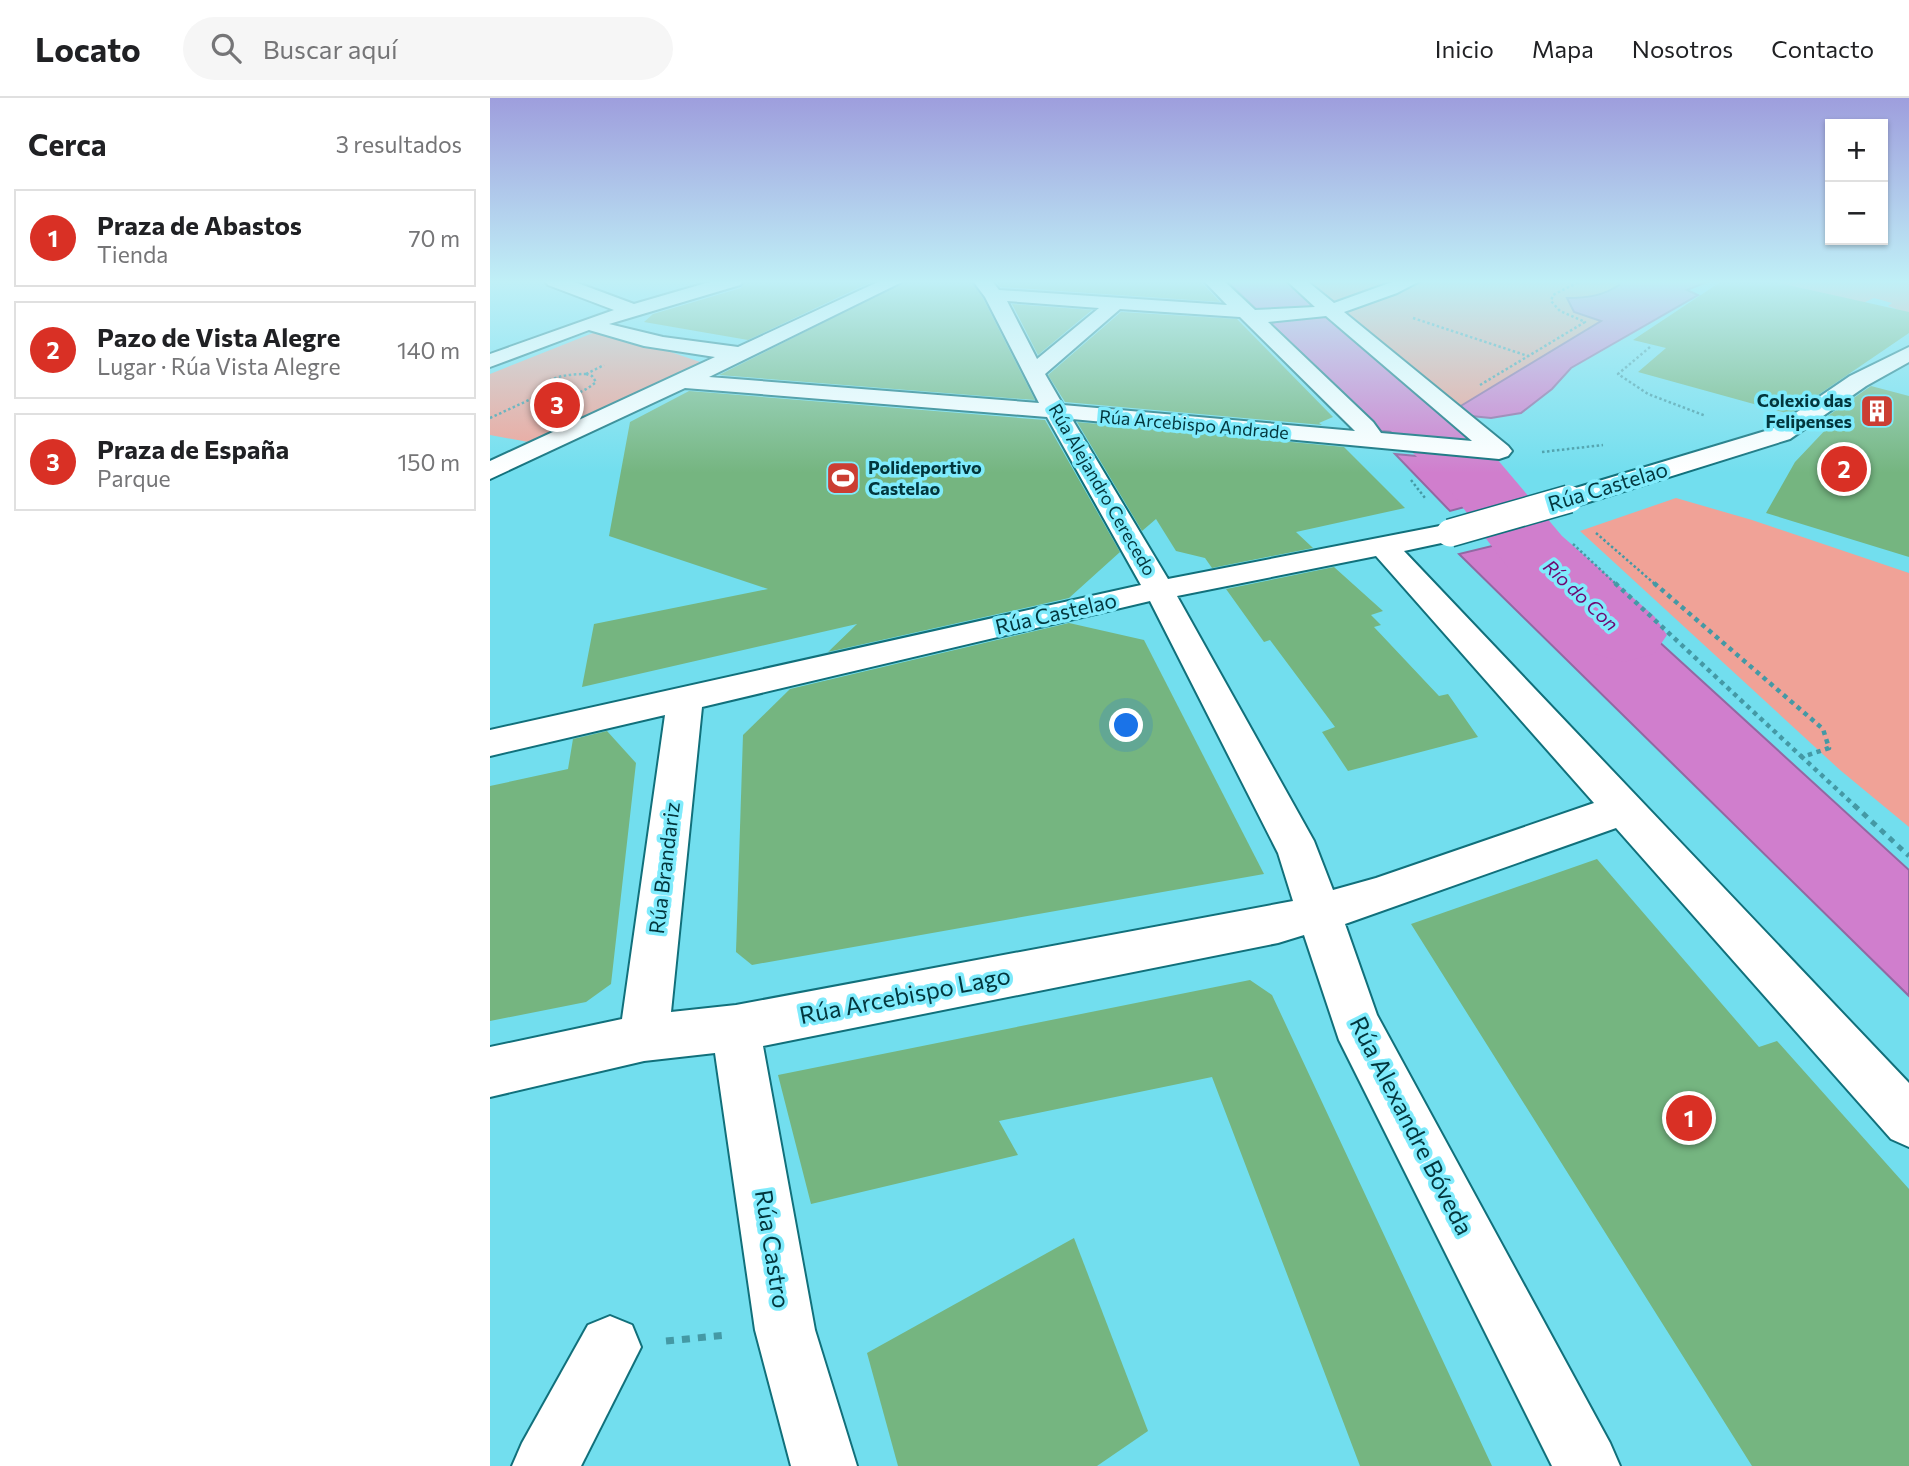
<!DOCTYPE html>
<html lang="es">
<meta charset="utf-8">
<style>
body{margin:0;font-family:Commissioner,sans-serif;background:#f6f6f6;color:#202124}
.controls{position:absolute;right:21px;top:21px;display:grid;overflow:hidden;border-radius:0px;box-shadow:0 2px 5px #0004}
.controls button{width:63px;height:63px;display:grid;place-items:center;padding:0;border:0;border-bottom:2px solid #e0e0e0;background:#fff;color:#202124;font:35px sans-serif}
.you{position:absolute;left:637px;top:628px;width:24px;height:24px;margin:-18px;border:5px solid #fff;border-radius:50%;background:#1a73e8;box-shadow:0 0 0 10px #1a73e833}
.badge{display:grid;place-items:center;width:46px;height:46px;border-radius:50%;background:#d93025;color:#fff;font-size:23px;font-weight:700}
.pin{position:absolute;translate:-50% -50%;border:4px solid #fff;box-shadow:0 2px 7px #0006}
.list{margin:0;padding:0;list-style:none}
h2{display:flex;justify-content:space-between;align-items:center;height:91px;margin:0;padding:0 28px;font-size:30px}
h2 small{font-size:23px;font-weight:400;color:#757577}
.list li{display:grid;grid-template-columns:46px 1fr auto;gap:21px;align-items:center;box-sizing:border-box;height:98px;margin:0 14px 14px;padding:0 14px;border:2px solid #e0e0e0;border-radius:0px}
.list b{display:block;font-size:26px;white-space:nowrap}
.list p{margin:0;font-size:23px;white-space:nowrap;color:#757577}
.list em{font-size:23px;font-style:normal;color:#757577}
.icon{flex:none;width:38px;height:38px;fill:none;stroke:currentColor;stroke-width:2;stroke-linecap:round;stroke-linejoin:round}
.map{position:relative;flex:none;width:1419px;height:1368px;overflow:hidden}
header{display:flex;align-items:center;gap:42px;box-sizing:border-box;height:98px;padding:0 35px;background:#fff;border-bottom:2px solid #e0e0e0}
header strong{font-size:33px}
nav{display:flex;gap:38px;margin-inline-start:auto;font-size:24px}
.search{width:490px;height:63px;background:#f6f6f6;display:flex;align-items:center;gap:18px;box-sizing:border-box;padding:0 24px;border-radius:38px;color:#757577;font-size:26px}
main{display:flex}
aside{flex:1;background:#fff}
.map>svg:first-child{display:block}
.green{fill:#f0a297}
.water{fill:#d07ecd;stroke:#9268a2;stroke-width:2}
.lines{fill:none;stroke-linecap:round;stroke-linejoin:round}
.river{fill:#d07ecd;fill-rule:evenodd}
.building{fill:#75b580}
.minor-casing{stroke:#11707b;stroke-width:4}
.path-far3{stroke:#4499a5;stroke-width:2.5;stroke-dasharray:2.5 2.5;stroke-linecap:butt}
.path-far2{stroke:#4499a5;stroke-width:4.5;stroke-dasharray:4.5 4.5;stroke-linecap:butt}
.path-far1{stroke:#4499a5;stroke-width:5;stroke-dasharray:6 6;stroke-linecap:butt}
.path{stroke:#4499a5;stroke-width:7;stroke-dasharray:8 8;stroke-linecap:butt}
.minor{fill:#fff;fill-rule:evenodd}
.minor-bridge-casing{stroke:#11707b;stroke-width:30;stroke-linecap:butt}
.minor-bridge{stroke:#fff;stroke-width:27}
.labels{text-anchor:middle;stroke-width:7;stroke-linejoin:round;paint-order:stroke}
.far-poi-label{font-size:18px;font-weight:bold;fill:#02363d;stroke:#80ebfc;text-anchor:end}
.far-street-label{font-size:18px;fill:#02363d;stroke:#80ebfc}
.far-water-label{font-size:19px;font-style:italic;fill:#700670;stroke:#80ebfc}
.street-label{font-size:21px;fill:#02363d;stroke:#80ebfc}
.near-street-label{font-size:24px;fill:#02363d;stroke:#80ebfc}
</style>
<header>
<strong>Locato</strong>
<div class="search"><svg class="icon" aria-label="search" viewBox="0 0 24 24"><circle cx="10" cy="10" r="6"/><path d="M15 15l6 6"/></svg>Buscar aquí</div>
<nav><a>Inicio</a><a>Mapa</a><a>Nosotros</a><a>Contacto</a></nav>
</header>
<main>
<aside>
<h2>Cerca<small>3 resultados</small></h2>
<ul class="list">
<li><span class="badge">1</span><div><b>Praza de Abastos</b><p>Tienda</p></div><em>70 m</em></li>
<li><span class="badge">2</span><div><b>Pazo de Vista Alegre</b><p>Lugar · Rúa Vista Alegre</p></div><em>140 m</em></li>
<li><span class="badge">3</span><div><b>Praza de España</b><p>Parque</p></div><em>150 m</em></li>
</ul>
</aside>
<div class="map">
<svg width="1419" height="1368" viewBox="0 0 1419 1368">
<rect width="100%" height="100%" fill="#72deee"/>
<g class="green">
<polygon points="812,183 1179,183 969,309"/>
<polygon points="1280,183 1419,183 1419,219 1399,214 1406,211 1398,208 1402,205 1384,200 1373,205"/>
<polygon points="113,231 216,266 55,347 0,337 0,276"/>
<polygon points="1186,400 1262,422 1419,475 1419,729 1350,672 1090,433"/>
</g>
<g class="water">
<polygon points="737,183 800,183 829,207 769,214"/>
<path d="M1129,183H1219L1197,192L1208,197L1081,270L1062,291L1031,315L1001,320L981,318L969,309L1111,223L1084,214L1077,200C1096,200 1113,198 1129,187Z"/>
<polygon points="839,218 983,340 891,333 780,225"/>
<polygon points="905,356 1003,365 1011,399 960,413"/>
<polygon points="1051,436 1419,772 1419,898 969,456"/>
</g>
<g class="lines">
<polygon class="river" points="750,183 799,183 806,191 884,252 1007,361 1072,438 1164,518 1177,537 1164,556 1134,564 1104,556 1018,470 959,391 844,276 770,213"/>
</g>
<g class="building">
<polygon points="255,183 383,183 258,242 154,224 163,216 251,190"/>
<polygon points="416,183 481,183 493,200 545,302 229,277"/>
<polygon points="506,183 710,183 730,204 510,189"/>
<polygon points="1232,183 1280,183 1419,214 1419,235 1300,316 1148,274 1176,250 1143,242"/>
<polygon points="522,206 602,212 548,257"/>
<polygon points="631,214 747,221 843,319 829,325 832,327 575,304 558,277"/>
<polygon points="1381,288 1419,298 1419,459 1276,415 1305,364 1340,327 1329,324"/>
<polygon points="199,293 555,322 630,454 579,500 338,554 367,526 92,589 104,526 278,491 119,438 140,324"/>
<polygon points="587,324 854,349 915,410 806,434 823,450 722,470 715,460 686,453 666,421 652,433"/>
<polygon points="844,469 893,513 881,517 891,527 884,529 949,598 958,596 988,639 858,673 832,634 845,629 780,542 774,544 736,491"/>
<polygon points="579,525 654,542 774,776 262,867 246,854 253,637 300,591"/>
<polygon points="117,633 146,665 121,886 96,904 0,923 0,688 78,671 83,641"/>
<polygon points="1107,761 1269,949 1287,943 1419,1091 1419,1368 1262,1368 921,826"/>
<polygon points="760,882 782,897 1002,1368 870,1368 722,979 509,1023 528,1057 321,1106 288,977"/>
<polygon points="584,1140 658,1333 607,1368 408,1368 377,1255"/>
</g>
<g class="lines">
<g class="minor-casing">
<g id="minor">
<path d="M55,183H82L144,206L223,183H253L250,187L119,226L173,239L248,249L390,183H414L219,279L549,305L495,199L483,183H502L509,192L737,207L714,183H734L765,212L825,209L797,183H817L844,205L905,183H930L907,195L854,214L1018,348L1022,353L1018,358L1009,361L582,321L678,481L960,426L970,429L974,435L970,441L914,453L1419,985V1049L1401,1041L1126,730L855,826L887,917L1120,1345L1130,1368H1062L849,942L814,837L788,845L273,948L325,1232L367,1368H301L265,1232L225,955L154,963L0,999V949L132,921L175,617L0,658V632L651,487L557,319L195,290L0,381V363L225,259L154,248L99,232L0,269V256L124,212L58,187ZM517,203L609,210L547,261ZM630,211L750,219L865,333L573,307L555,276ZM836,218L982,343L891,335L883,324L778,224ZM886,458L1104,705L886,780L843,792L824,743L687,498ZM660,503L788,755L803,803L246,907L181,914L212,609Z"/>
<polygon points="1419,249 1419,264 1376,288 1300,341 1089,407 1079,409 1069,407 1066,401 1069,395 1282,331 1360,278"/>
<polygon points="120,1218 142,1227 151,1249 91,1368 22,1368 32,1345 98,1227"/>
</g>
</g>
<g class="path-far3">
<polyline points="923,220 1038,258"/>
<polyline points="1160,249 1128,276 1158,296 1216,318"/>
<path d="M96,276L102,278L106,284C90,298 68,303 49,293C56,278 80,276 96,276Z"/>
<polyline points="96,276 114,267"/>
<polyline points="990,287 1095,224 1070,213 1061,203 1063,197 1090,183"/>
<polyline points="0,320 52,296"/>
<polyline points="1052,354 1113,347"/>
<polyline points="921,382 935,400"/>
<polyline points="1106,435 1166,487"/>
<polyline points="1083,446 1127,487"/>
</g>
<g class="path-far2">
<polyline points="1125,485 1312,659"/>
<polyline points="1164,485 1333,631 1339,650 1312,659 1366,709"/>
</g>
<polyline class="path-far1" points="1364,707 1419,758"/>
<polyline class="path" points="176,1243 237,1237"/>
<use href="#minor" class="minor"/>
<g class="minor-bridge-casing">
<polyline id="minor-bridge" points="960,435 1079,401"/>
</g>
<use href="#minor-bridge" class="minor-bridge"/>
</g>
<linearGradient id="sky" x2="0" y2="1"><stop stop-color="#9e9edd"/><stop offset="0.49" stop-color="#c0f0f7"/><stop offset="1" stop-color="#c0f0f7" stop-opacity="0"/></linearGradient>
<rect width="1419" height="375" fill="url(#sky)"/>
<defs>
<g id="building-square" transform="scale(1.75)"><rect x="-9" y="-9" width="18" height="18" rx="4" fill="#cb3e33" stroke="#80ebfc"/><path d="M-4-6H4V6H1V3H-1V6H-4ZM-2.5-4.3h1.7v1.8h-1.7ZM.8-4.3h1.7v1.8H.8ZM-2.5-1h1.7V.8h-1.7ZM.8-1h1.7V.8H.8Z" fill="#fff"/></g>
<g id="stadium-square" transform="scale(1.75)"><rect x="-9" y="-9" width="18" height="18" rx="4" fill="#cb3e33" stroke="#80ebfc"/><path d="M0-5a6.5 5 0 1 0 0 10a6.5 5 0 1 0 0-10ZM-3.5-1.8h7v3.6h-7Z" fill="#fff"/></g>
</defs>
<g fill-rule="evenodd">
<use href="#building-square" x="1387" y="313"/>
<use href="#stadium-square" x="353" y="380"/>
</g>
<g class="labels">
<g class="far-poi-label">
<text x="1362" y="309">Colexio das<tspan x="1362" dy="21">Felipenses</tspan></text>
<text x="378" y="376" text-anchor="start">Polideportivo<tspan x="378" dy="21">Castelao</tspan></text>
</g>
<g class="far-street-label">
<text transform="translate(704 327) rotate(5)" y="6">Rúa Arcebispo Andrade</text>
<text transform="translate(612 392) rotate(60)" y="6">Rúa Alejandro Cerecedo</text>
</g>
<g class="far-water-label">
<text transform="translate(1091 497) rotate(43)" y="7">Río do Con</text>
</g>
<g class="street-label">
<text transform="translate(1118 389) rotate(-17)" y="7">Rúa Castelao</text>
<text transform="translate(566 516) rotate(-13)" y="7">Rúa Castelao</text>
<text transform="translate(175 770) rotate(-83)" y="7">Rúa Brandariz</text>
</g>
<g class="near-street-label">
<text transform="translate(415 898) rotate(-11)" y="8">Rúa Arcebispo Lago</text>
<text transform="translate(921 1028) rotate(63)" y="8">Rúa Alexandre Bóveda</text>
<text transform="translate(282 1151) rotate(81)" y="8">Rúa Castro</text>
</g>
</g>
</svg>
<div class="controls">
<button>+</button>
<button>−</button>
</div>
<div class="you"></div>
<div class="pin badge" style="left:1199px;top:1020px">1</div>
<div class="pin badge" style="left:1354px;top:371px">2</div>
<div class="pin badge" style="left:67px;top:307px">3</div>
</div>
</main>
